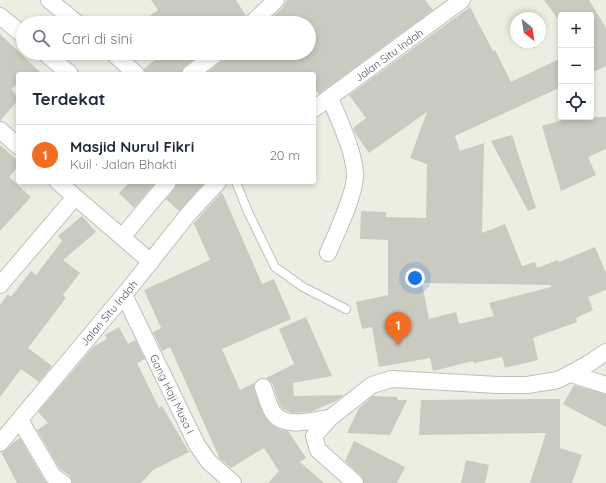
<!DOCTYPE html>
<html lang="id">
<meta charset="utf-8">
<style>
body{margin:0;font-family:Quicksand,sans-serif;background:#f6f6f7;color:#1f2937}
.controls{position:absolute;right:12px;top:12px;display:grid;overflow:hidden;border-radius:4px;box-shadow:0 2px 6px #0003}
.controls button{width:36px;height:36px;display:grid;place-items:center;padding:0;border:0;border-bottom:1px solid #e0e1e3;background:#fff;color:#1f2937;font:20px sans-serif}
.compass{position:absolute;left:510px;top:12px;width:36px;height:36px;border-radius:50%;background:#fff;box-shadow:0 2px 6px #0003;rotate:150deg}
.you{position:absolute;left:415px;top:278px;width:14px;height:14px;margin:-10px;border:3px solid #fff;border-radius:50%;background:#1a73e8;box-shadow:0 0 0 6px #1a73e833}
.badge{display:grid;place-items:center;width:26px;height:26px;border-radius:50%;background:#f26d22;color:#fff;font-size:13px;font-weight:700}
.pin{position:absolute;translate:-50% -33px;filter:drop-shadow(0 1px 2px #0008)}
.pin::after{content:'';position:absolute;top:21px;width:14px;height:12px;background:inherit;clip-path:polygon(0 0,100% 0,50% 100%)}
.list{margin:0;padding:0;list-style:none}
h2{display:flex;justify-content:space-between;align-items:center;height:52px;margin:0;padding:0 16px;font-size:17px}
h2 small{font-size:13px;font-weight:400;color:#747a83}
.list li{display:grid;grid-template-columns:26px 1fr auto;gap:12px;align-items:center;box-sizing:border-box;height:60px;padding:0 16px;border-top:1px solid #e0e1e3}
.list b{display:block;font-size:15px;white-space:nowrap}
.list p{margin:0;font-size:13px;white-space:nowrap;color:#747a83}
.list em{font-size:13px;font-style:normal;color:#747a83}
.icon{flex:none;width:22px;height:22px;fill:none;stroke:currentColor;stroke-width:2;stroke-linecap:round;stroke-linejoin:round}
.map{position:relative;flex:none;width:606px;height:483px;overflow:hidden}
.search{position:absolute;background:#fff;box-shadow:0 2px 6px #0003;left:16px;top:16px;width:300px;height:44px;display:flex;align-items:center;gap:10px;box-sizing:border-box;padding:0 14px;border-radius:22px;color:#747a83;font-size:15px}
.panel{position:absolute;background:#fff;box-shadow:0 2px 6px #0003;left:16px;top:72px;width:300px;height:112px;border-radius:4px}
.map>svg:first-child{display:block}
.building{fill:#cbcac0;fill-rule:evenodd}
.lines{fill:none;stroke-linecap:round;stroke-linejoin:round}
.lane-casing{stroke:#bebec5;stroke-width:10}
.street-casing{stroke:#bebec5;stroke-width:18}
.lane{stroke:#fff;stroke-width:8}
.street{stroke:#fff;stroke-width:16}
.labels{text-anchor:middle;stroke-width:3;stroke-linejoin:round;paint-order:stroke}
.street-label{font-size:11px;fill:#595b63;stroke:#fff}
</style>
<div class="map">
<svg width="606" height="483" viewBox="0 0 606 483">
<rect width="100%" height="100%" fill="#edede1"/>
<g class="building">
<polygon points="151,0 236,0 246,16 243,23 148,23 145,19 158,10"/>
<polygon points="287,0 425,0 433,10 319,94 314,88 314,74 205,74 223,60 226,53 309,53 309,23 266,23 283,7"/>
<polygon points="544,0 589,0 606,28 606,66 591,73 591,15 561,15 561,23"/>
<path d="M470,7L493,51L495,50L511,82L561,58V87L455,136L460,151L484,143L482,233L505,224L522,266L535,262L537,268L558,260L559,262L595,247L606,273V290L588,297L593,310L576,318L577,322L533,338L538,360L505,368L502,357L474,363L473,361L433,371L430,358L379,367L372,327L362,329L356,302L388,295V240L360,239L361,211L386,212V217L426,218L427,164L410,158L427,112L369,153L355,133L353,128L366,118L349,95ZM422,283L551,285V287L489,303L494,316L459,324L456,312L429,319Z"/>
<polygon points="0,34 42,74 18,74 18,83 11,89 18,98 18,100 0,121"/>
<polygon points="163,53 202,53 184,67 181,74 145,74 144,69"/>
<polygon points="572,117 606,117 606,149 588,157 596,175 561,191 542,126"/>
<polygon points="512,135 536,208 528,211 491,141"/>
<polygon points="0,145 18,161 18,166 9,177 31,197 0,231"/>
<polygon points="130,182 156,182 134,208 119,193"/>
<polygon points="177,182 205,182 179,211 166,199 175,188"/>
<polygon points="222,192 262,284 274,279 291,319 222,349 240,390 254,383 254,390 265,417 272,425 281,430 288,431 306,458 300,462 324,483 268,483 279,471 264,448 231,468 220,459 170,347 162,351 153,332 161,328 144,290 210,260 195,226 193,224"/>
<polygon points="82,216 96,232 63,260 80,273 63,295 66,298 28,348 52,366 39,382 21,369 0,397 0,305 8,294 11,297 31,271 36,275 62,241 58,236"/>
<polygon points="306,317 332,376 293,383 294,396 344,395 336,401 310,412 292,413 283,409 280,406 272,383 269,380 266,378 294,364 279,329"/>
<polygon points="119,327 128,344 136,340 145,359 137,363 159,408 162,406 189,452 153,470 141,483 72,483 71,479 69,475 60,469 37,430 48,423 38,412 93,347 107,339 105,335"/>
<polygon points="574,385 606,394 606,427 563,404"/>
<polygon points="373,396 397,397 398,400 407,400 390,435 347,433 359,408"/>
<polygon points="560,399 560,448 582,455 572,483 530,483 546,433 419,435 421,400"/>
<polygon points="20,438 45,481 47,483 17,483 1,452 7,449 14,442"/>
<polygon points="354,441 405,467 397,483 364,483 361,476 345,461"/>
<polygon points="466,460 489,465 485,483 461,483"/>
</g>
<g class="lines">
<g class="lane-casing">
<polyline id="lane" points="236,182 248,212 275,267 303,287 346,309"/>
</g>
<g class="street-casing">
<g id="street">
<polyline points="49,0 77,23"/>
<polyline points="0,16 23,35"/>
<polyline points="252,23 276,0"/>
<polyline points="45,53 70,74"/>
<polyline points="113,53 136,74"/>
<polyline points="190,74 217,53"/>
<polyline points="314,109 462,0"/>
<polyline points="0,130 18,146"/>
<polyline points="58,182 151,262"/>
<polyline points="122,237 168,182"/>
<path d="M328,253C336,234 356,193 355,174C354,151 339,120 330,98"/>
<polyline points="0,285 75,197"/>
<polyline points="124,295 197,445 209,462 233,483"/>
<polyline points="571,374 606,385"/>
<path d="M263,387C266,395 268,404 272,411C283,430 313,420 330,418"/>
<polyline points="20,420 53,476 63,483"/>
<polyline points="0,443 124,295 190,212 218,182"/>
<polyline points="355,483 318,450 314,436 330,418 372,385 392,379 498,385 527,385 558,380 588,364 606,352"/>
</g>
</g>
<use href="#lane" class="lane"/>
<use href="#street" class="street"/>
</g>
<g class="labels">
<g class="street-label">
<text transform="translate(389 55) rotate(-36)" y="4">Jalan Situ Indah</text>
<text transform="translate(109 313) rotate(-50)" y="4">Jalan Situ Indah</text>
<text transform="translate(172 394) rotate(64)" y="4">Gang Haji Musa I</text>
</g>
</g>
</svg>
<div class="controls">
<button>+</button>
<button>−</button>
<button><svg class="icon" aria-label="locate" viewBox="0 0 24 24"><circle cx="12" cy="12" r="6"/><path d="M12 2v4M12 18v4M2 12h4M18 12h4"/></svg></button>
</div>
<svg class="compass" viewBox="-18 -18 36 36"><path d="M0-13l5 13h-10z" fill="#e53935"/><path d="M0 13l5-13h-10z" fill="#747a83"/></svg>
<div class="you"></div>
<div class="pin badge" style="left:398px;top:345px">1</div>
<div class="search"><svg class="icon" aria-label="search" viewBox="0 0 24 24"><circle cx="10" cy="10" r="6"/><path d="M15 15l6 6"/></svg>Cari di sini</div>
<section class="panel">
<h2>Terdekat<small></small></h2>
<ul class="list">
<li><span class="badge">1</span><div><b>Masjid Nurul Fikri</b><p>Kuil · Jalan Bhakti</p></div><em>20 m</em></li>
</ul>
</section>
</div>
